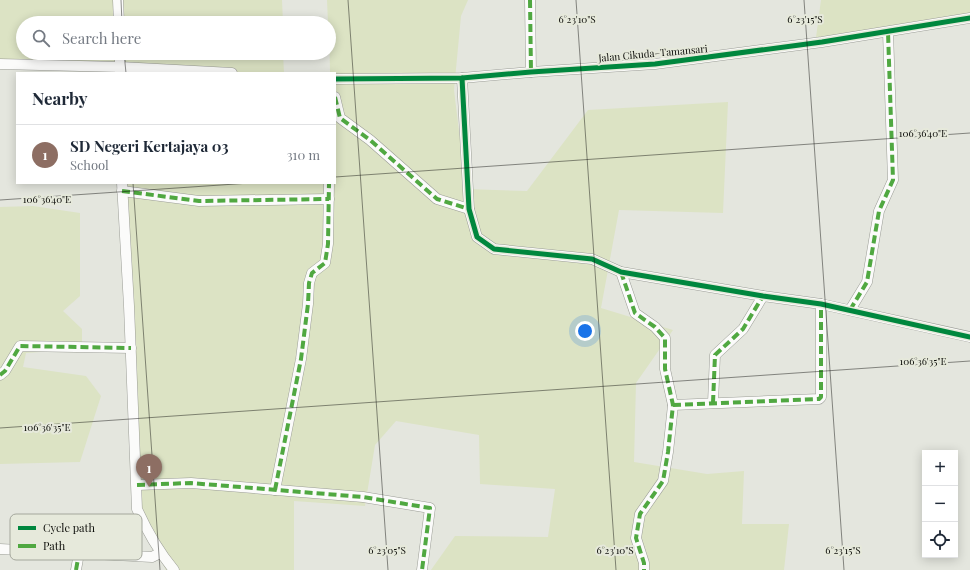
<!DOCTYPE html>
<meta charset="utf-8">
<style>
body{margin:0;font-family:"Playfair Display",serif;background:#f6f6f7;color:#1f2937}
.controls{position:absolute;right:12px;bottom:12px;display:grid;overflow:hidden;border-radius:0px;box-shadow:0 2px 10px #0003}
.controls button{width:36px;height:36px;display:grid;place-items:center;padding:0;border:0;border-bottom:1px solid #e0e1e3;background:#fff;color:#1f2937;font:20px sans-serif}
.you{position:absolute;left:585px;top:331px;width:14px;height:14px;margin:-10px;border:3px solid #fff;border-radius:50%;background:#1a73e8;box-shadow:0 0 0 6px #1a73e833}
.badge{display:grid;place-items:center;width:26px;height:26px;border-radius:50%;background:#db2777;color:#fff;font-size:13px;font-weight:700}
.pin{position:absolute;translate:-50% -33px;filter:drop-shadow(0 1px 2px #0008)}
.pin::after{content:'';position:absolute;top:21px;width:14px;height:12px;background:inherit;clip-path:polygon(0 0,100% 0,50% 100%)}
.list{margin:0;padding:0;list-style:none}
h2{display:flex;justify-content:space-between;align-items:center;height:52px;margin:0;padding:0 16px;font-size:17px}
h2 small{font-size:13px;font-weight:400;color:#747a83}
.list li{display:grid;grid-template-columns:26px 1fr auto;gap:12px;align-items:center;box-sizing:border-box;height:60px;padding:0 16px;border-top:1px solid #e0e1e3}
.list b{display:block;font-size:15px;white-space:nowrap}
.list p{margin:0;font-size:13px;white-space:nowrap;color:#747a83}
.list em{font-size:13px;font-style:normal;color:#747a83}
.icon{flex:none;width:22px;height:22px;fill:none;stroke:currentColor;stroke-width:2;stroke-linecap:round;stroke-linejoin:round}
.map{position:relative;flex:none;width:970px;height:570px;overflow:hidden}
.search{position:absolute;background:#fff;box-shadow:0 2px 10px #0003;left:16px;top:16px;width:320px;height:44px;display:flex;align-items:center;gap:10px;box-sizing:border-box;padding:0 14px;border-radius:22px;color:#747a83;font-size:15px}
.panel{position:absolute;background:#fff;box-shadow:0 2px 10px #0003;left:16px;top:72px;width:320px;height:112px;border-radius:0px}
.map>svg:first-child{display:block}
.green{fill:#dce3c4}
.lines{fill:none;stroke-linecap:round;stroke-linejoin:round}
.minor-casing{stroke:#9b9d96;stroke-width:11}
.minor{stroke:#fbfbfa;stroke-width:10}
.quiet{stroke:#50a841;stroke-width:4;stroke-dasharray:8 4;stroke-linecap:butt}
.cycleway-casing{stroke:#e6e9db;stroke-width:8}
.cycleway{stroke:#00873e;stroke-width:5}
.ticks{fill:none;stroke:#0b0c08;stroke-width:1;stroke-opacity:0.45}
.labels{text-anchor:middle;stroke-width:4;stroke-linejoin:round;paint-order:stroke}
.street-label{font-size:10px;fill:#0b0c08;stroke:#e6e9db}
.key{fill:#e6e9db;stroke:#a4a79c;stroke-width:1}
.key-label{font-size:11px;fill:#0b0c08}
.ticks-label{font-size:10px;text-anchor:middle;fill:#0b0c08;stroke:#e6e9db;stroke-width:4;stroke-linejoin:round;paint-order:stroke}
</style>
<div class="map">
<svg width="970" height="570" viewBox="0 0 970 570">
<rect width="100%" height="100%" fill="#e4e6de"/>
<g class="green">
<polygon points="0,0 282,0 283,23 23,23 23,53 283,53 284,73 120,73 120,69 0,66"/>
<polygon points="327,0 468,0 461,16 454,90 466,189 527,191 588,110 728,102 723,213 619,210 601,308 673,330 636,383 634,462 707,474 744,471 742,524 789,524 784,570 431,570 455,536 548,537 555,489 480,484 479,435 396,421 375,445 365,506 294,501 294,570 166,570 135,509 124,183 335,183 335,73 330,73 329,23 328,23"/>
<polygon points="821,0 970,0 970,17 815,45"/>
<polygon points="33,206 80,213 80,296 63,311 82,329 82,349 26,353 23,367 86,376 101,396 80,462 0,464 0,207"/>
</g>
<g class="lines">
<g class="minor-casing">
<g id="minor">
<polyline points="118,0 119,23"/>
<polyline points="530,0 531,72"/>
<polyline points="120,53 120,73"/>
<polyline points="0,64 120,67 232,73"/>
<polyline points="462,78 469,209 477,237 494,249 592,259 621,272 763,296 821,304 970,337"/>
<polyline points="335,79 462,78 531,72 655,64 822,42 970,18"/>
<polyline points="335,97 340,118 370,140 437,199 469,209"/>
<path d="M122,183L129,306L137,509C147,531 158,551 174,570"/>
<polyline points="122,191 199,201 329,199"/>
<polyline points="621,272 635,313 655,327 665,338 665,369 673,405 668,452 663,481 640,514 636,538 644,563 644,570"/>
<polyline points="850,310 867,282 879,211 893,180 888,32"/>
<polyline points="0,375 5,371 20,346 131,348"/>
<polyline points="713,403 715,355 743,329 763,296"/>
<polyline points="673,405 819,399 821,397 821,304"/>
<polyline points="137,485 191,483 363,497 430,508 422,570"/>
<polyline points="275,490 301,359 308,304 309,283 312,273 325,263 328,244 329,183"/>
<polyline points="0,549 152,557 160,553"/>
<polyline points="76,570 79,553"/>
</g>
</g>
<use href="#minor" class="minor"/>
<g class="quiet">
<polyline points="530,0 531,72"/>
<polyline points="335,97 340,118 370,140 437,199 469,209"/>
<polyline points="122,191 199,201 329,199"/>
<polyline points="621,272 635,313 655,327 665,338 665,369 673,405 668,452 663,481 640,514 636,538 644,563 644,570"/>
<polyline points="850,310 867,282 879,211 893,180 888,32"/>
<polyline points="0,375 5,371 20,346 131,348"/>
<polyline points="713,403 715,355 743,329 763,296"/>
<polyline points="673,405 819,399 821,397 821,304"/>
<polyline points="137,485 191,483 363,497 430,508 422,570"/>
<polyline points="275,490 301,359 308,304 309,283 312,273 325,263 328,244 329,183"/>
<polyline points="76,570 79,553"/>
</g>
<g class="cycleway-casing">
<g id="cycleway">
<polyline points="462,78 469,209 477,237 494,249 592,259 621,272 763,296 821,304 970,337"/>
<polyline points="335,79 462,78 531,72 655,64 822,42 970,18"/>
</g>
</g>
<use href="#cycleway" class="cycleway"/>
</g>
<path class="ticks" d="M121,0L122,23M348,0L388,570M576,0L616,570M804,0L844,570M124,53L126,73M335,177L970,133M133,183L160,570M0,200L250,183M0,428L970,361"/>
<g class="labels">
<g class="street-label">
<text transform="translate(653 53) rotate(-5)" y="4">Jalan Cikuda–Tamansari</text>
</g>
</g>
<rect x="10" y="514" width="132" height="46" rx="6" class="key"/>
<rect x="18" y="526" width="18" height="4" fill="#00873e"/>
<rect x="18" y="544" width="18" height="4" fill="#50a841"/>
<g class="key-label">
<text x="43" y="532">Cycle path</text>
<text x="43" y="550">Path</text>
</g>
<g class="ticks-label">
<text x="577" y="23">6°23'10"S</text>
<text x="805" y="23">6°23'15"S</text>
<text x="923" y="137">106°36'40"E</text>
<text x="47" y="203">106°36'40"E</text>
<text x="923" y="365">106°36'35"E</text>
<text x="47" y="431">106°36'35"E</text>
<text x="387" y="554">6°23'05"S</text>
<text x="615" y="554">6°23'10"S</text>
<text x="843" y="554">6°23'15"S</text>
</g>
</svg>
<div class="controls">
<button>+</button>
<button>−</button>
<button><svg class="icon" aria-label="locate" viewBox="0 0 24 24"><circle cx="12" cy="12" r="6"/><path d="M12 2v4M12 18v4M2 12h4M18 12h4"/></svg></button>
</div>
<div class="you"></div>
<div class="pin badge" style="left:149px;top:487px;background:#8d6e63">1</div>
<div class="search"><svg class="icon" aria-label="search" viewBox="0 0 24 24"><circle cx="10" cy="10" r="6"/><path d="M15 15l6 6"/></svg>Search here</div>
<section class="panel">
<h2>Nearby<small></small></h2>
<ul class="list">
<li><span class="badge" style="background:#8d6e63">1</span><div><b>SD Negeri Kertajaya 03</b><p>School</p></div><em>310 m</em></li>
</ul>
</section>
</div>
